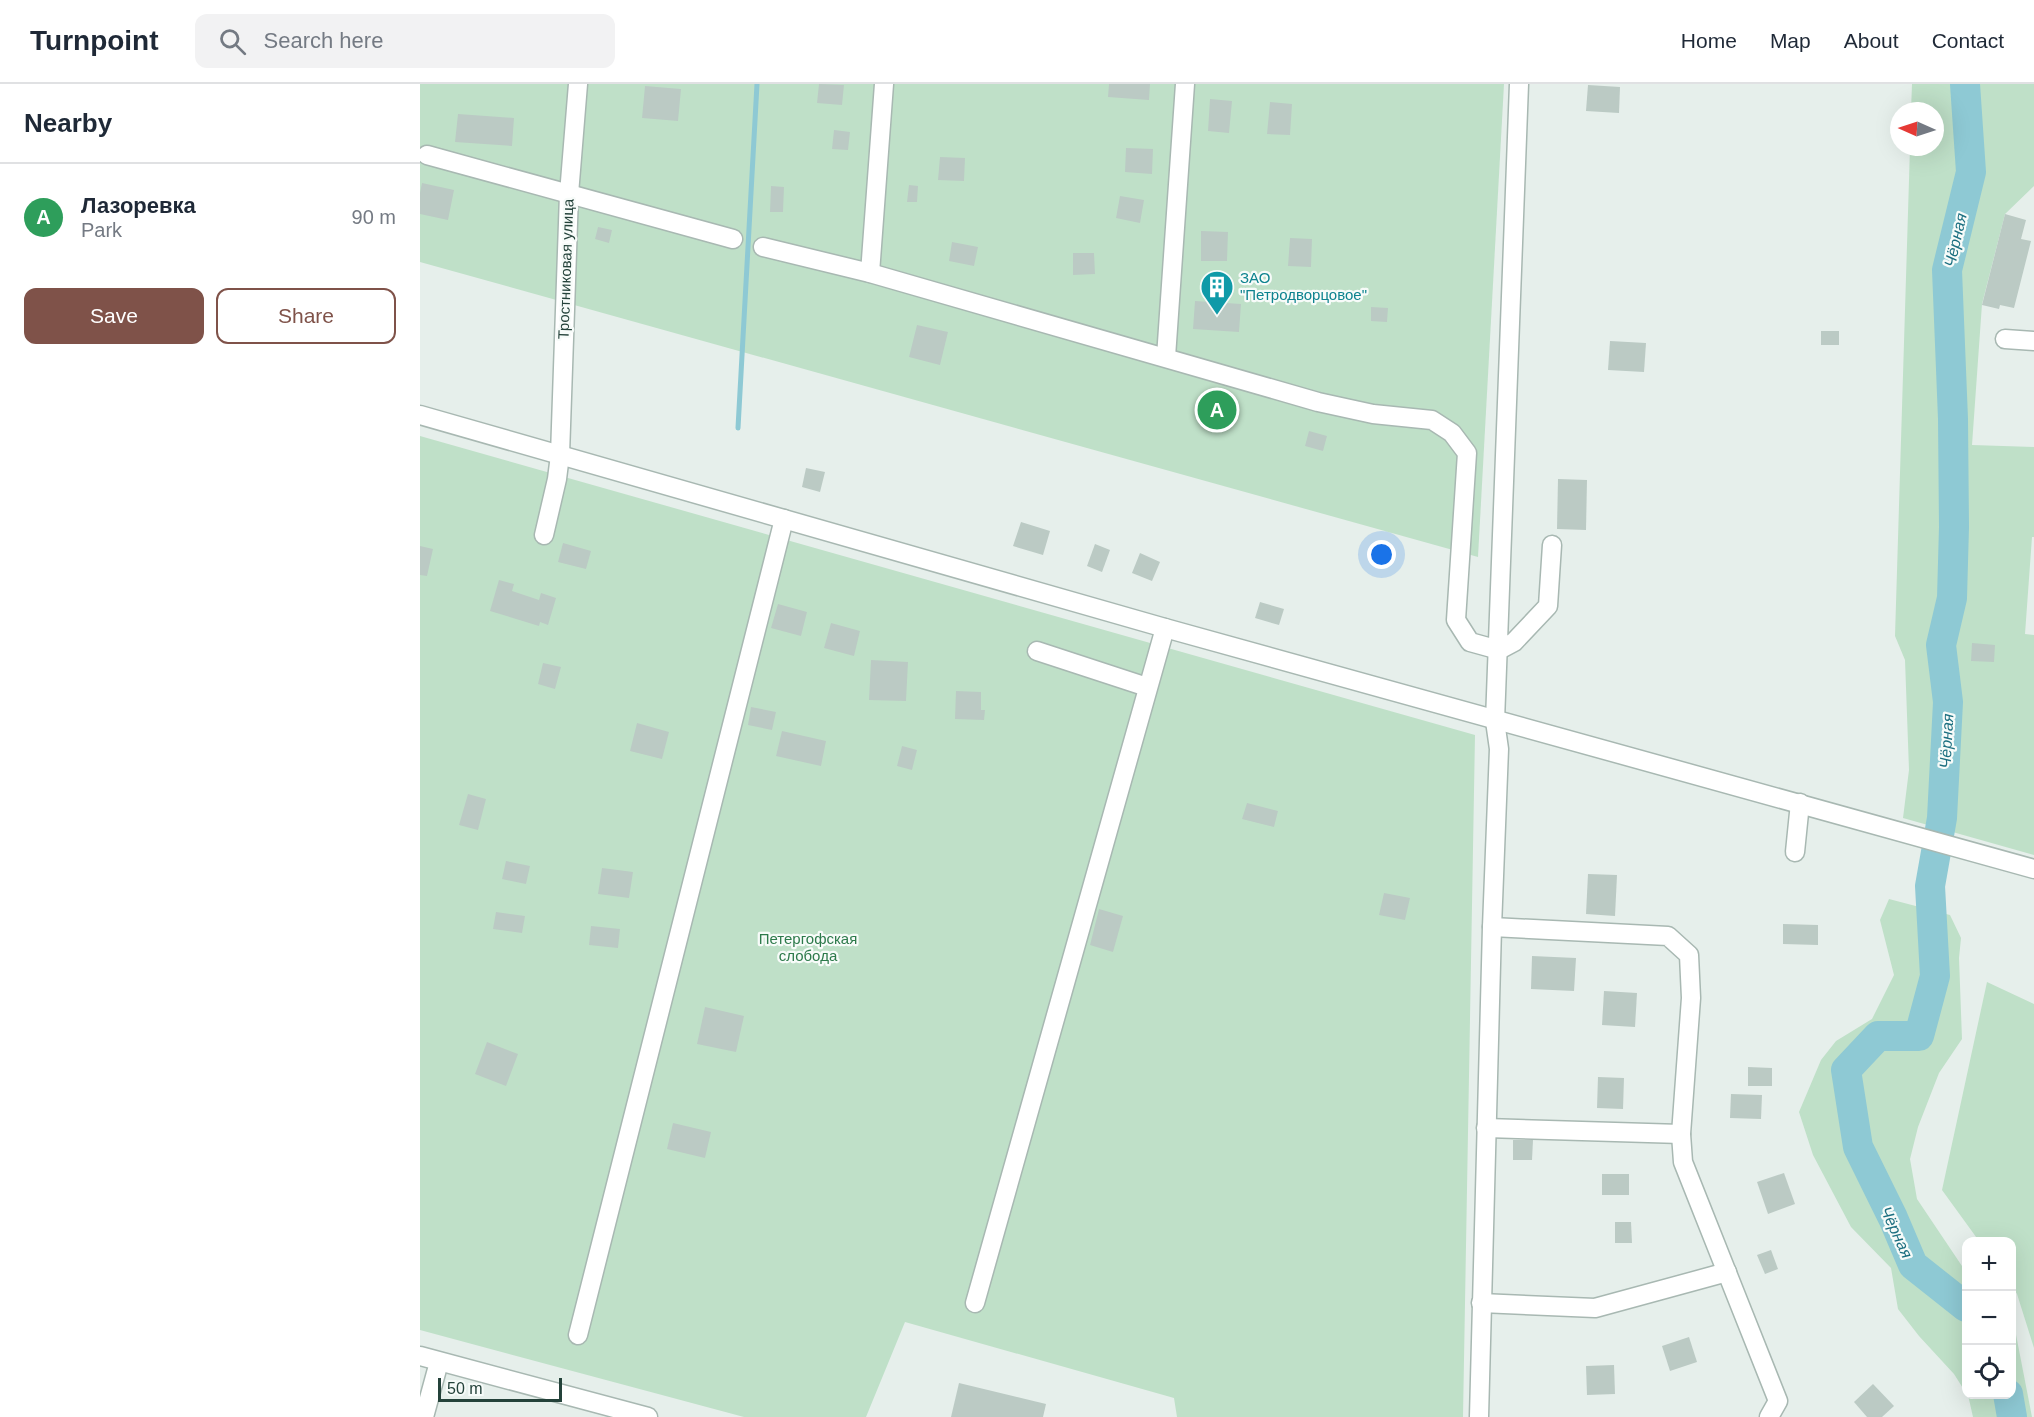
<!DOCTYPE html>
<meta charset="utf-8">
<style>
body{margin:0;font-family:Arial,sans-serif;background:#f2f2f3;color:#1f2937}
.controls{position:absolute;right:18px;bottom:18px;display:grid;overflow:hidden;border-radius:12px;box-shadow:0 6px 24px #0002}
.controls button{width:54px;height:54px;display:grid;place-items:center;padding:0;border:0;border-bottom:2px solid #e0e1e3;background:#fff;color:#1f2937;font:30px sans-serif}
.compass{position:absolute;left:1470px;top:18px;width:54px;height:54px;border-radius:50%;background:#fff;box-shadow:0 6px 24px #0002;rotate:273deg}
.scale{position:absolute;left:18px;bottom:15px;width:124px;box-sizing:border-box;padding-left:6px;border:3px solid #24423a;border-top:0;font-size:16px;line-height:21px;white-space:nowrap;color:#24423a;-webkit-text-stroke:4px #f7fbf9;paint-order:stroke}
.you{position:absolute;left:962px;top:471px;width:21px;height:21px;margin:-15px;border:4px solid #fff;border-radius:50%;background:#1a73e8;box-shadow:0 0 0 9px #1a73e833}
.badge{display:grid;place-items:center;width:39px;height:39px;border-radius:50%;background:#7f5249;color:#fff;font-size:20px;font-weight:700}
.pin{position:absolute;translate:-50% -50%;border:3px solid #fff;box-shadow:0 2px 6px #0006}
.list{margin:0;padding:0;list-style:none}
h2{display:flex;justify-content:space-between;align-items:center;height:78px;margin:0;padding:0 24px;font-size:26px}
h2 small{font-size:20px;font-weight:400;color:#747a83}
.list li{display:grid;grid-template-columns:39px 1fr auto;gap:18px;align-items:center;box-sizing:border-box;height:108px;padding:0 24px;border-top:2px solid #e0e1e3}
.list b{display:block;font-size:22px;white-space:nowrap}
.list p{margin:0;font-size:20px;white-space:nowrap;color:#747a83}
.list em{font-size:20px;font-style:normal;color:#747a83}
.actions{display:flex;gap:12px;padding:18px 24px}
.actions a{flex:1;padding:14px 0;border:2px solid #7f5249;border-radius:12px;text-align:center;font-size:21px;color:#7f5249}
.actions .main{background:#7f5249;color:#fff}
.icon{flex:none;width:33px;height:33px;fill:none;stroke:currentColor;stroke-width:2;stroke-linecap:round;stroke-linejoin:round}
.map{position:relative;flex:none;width:1614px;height:1333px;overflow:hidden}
header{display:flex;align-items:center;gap:36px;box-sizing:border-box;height:84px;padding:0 30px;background:#fff;border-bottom:2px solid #e0e1e3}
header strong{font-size:28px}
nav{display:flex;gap:33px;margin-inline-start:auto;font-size:21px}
.search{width:420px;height:54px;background:#f2f2f3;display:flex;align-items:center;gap:15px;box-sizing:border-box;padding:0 21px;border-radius:12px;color:#747a83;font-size:22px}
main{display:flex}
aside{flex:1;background:#fff}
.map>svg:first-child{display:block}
.green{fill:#bfe0c8}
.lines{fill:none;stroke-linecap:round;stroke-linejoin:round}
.stream{stroke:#8ec9d4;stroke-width:5}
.river{stroke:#8ec9d4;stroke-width:30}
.building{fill:#bbcac4}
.minor-casing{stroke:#a8b8b2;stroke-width:21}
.minor{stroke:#fff;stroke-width:18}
.labels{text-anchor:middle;stroke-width:4.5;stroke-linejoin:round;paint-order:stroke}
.street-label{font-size:15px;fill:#24423a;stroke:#f7fbf9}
.culture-label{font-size:15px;fill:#0d838f;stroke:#f7fbf9;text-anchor:start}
.park-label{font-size:15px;fill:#2d7a4b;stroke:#f7fbf9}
.water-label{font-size:16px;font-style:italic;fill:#1c6f80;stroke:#f7fbf9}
</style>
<header>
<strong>Turnpoint</strong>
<div class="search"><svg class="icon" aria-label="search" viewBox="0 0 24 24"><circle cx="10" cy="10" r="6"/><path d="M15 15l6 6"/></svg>Search here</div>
<nav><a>Home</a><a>Map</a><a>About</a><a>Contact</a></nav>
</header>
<main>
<aside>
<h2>Nearby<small></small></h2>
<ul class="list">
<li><span class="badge" style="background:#2e9e5b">A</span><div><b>Лазоревка</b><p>Park</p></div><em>90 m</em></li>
</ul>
<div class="actions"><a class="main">Save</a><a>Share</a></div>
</aside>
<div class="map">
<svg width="1614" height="1333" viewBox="0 0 1614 1333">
<rect width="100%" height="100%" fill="#e6efeb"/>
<g class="green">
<polygon points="0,0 1084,0 1058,473 0,178"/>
<polygon points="1492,0 1614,0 1614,102 1585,130 1562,220 1552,361 1614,363 1614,453 1612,453 1605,550 1614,551 1614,771 1483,734 1489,686 1485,576 1475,552 1490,63 1515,63 1515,27 1491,27"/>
<polygon points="0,352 1055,651 1043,1333 757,1333 754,1314 485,1238 446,1333 324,1333 0,1246"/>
<polygon points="1469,815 1530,831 1541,854 1539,874 1542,955 1519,989 1498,1043 1490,1075 1497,1115 1546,1188 1546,1309 1534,1290 1499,1252 1478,1225 1471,1184 1431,1143 1393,1071 1379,1028 1401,976 1416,957 1452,935 1474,891 1460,836"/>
<polygon points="1567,898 1614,920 1614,1264 1597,1210 1592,1202 1592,1158 1559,1157 1522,1106"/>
<polygon points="1592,1230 1612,1333 1553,1333 1548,1311 1592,1310"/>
</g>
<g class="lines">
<polyline class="stream" points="318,344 337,0"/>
<g class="river">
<polyline points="1545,0 1551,88 1527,186 1533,335 1534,443 1532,514 1521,561 1528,618 1522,734 1510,802 1515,892 1499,952 1458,952 1426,986 1438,1063 1473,1134 1493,1181 1546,1223"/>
<polyline points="1588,1310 1592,1333"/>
</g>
</g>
<g class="building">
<polygon points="399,0 424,1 422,21 397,19"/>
<polygon points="689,0 730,0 729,16 688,13"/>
<polygon points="1168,1 1200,3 1199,29 1166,27"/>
<polygon points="225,2 261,5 258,37 222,34"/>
<polygon points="790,15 812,17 809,49 788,47"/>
<polygon points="850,18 872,20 870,51 847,50"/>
<polygon points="38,30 94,34 92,62 35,58"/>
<polygon points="414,46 430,48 428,66 412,65"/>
<polygon points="706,64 733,65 732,90 705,88"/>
<polygon points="520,73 545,74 544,97 518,96"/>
<polygon points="2,99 34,106 28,136 0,130 0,109"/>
<polygon points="489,101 498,102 497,118 487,118"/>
<polygon points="351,102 364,103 363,128 350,128"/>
<polygon points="700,112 724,116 720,139 696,134"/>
<polygon points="1585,130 1606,136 1601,155 1611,157 1594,224 1580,221 1579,225 1562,221"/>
<polygon points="178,143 192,146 189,159 175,155"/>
<polygon points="781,147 808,148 807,177 781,177"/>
<polygon points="870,154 892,155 891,183 868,182"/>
<polygon points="532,158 558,163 554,182 529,177"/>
<polygon points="653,169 674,169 675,190 653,191"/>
<polygon points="775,217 821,220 819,248 773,245"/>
<polygon points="951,223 968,224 967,238 951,237"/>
<polygon points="497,241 528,248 520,281 489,273"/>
<rect x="1401" y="247" width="18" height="14"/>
<polygon points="1190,257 1226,259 1224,288 1188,286"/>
<polygon points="889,347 907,352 903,367 885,362"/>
<polygon points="386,384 405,388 400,408 382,403"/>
<polygon points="1138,395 1167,396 1166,446 1137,445"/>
<polygon points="601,438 630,447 623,471 593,462"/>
<polygon points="143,459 171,467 166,485 138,478"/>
<polygon points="675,460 690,466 682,488 667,482"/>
<polygon points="0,462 13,465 7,492 0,491"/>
<polygon points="720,469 740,478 732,497 712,489"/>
<polygon points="79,496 94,500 92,507 119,516 121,509 136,514 128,541 120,538 119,542 70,527"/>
<polygon points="840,518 864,525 859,541 835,534"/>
<polygon points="358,520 387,528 381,552 351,544"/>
<polygon points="411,539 440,547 434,572 404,564"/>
<polygon points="1552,559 1575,561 1574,578 1551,577"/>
<polygon points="451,576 488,578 486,617 449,616"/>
<polygon points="123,579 141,583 135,605 118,600"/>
<polygon points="536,607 561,608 561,626 565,626 564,636 535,635"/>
<polygon points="331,623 356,628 352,646 328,641"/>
<polygon points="217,639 249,648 242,675 210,667"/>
<polygon points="362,647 406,657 401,682 356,672"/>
<polygon points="482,662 497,666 492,686 477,682"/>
<polygon points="48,710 66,715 58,746 39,741"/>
<polygon points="827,719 858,727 854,743 822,735"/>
<polygon points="86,777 110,782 106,800 82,795"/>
<polygon points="182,784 213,788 209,814 178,810"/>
<polygon points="1168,790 1197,791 1195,832 1166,830"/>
<polygon points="964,809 990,814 985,836 959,831"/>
<polygon points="679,825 703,832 693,868 670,861"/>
<polygon points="76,828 105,832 102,849 73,845"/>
<polygon points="1363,840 1398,841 1398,861 1363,860"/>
<polygon points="171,842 200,845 198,864 169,861"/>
<polygon points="1112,872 1156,874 1154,907 1111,905"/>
<polygon points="1184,907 1217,909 1215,943 1182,941"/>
<polygon points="285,923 324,932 316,968 277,960"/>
<polygon points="67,958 98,970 86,1002 55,990"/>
<polygon points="1328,983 1352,984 1352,1002 1328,1002"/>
<polygon points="1178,993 1204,994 1203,1025 1177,1024"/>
<polygon points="1311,1010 1342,1011 1341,1035 1310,1034"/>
<polygon points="253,1039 291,1048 285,1074 247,1065"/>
<polygon points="1093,1056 1113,1056 1112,1076 1093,1076"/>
<polygon points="1364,1089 1375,1120 1348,1130 1337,1098"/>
<rect x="1182" y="1090" width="27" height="21"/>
<polygon points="1195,1138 1211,1138 1212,1159 1195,1159"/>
<polygon points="1351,1166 1358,1185 1345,1190 1337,1171"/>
<polygon points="1269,1253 1277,1278 1250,1287 1242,1262"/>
<polygon points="1194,1281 1195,1310 1167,1311 1166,1282"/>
<polygon points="539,1299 626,1320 623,1333 531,1333"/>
<polygon points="1453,1300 1474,1322 1462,1333 1447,1333 1434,1318"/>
</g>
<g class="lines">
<g class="minor-casing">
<g id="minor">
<polyline points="7,71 313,155"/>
<polyline points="343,163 450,189 898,318 953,330 1012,336 1032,349 1047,369 1036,536 1050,558 1079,566 1094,558 1128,522 1132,461"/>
<polyline points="450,189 464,0"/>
<polyline points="1585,255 1614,257"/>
<polyline points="746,273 765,0"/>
<polyline points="0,331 745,544 1614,785"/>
<polyline points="124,451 137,395 140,371 149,110 158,0"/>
<polyline points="617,567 727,603"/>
<polyline points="1375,768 1380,719"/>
<polyline points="1072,843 1248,852 1269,871 1271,914 1261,1050 1263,1078 1358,1317 1349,1333"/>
<polyline points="1066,1044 1261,1050"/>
<polyline points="555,1219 745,544"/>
<polyline points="1061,1219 1175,1224 1307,1188"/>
<polyline points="158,1251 364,435"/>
<polyline points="0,1272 228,1333"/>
<polyline points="4,1333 19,1278"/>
<polyline points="1059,1333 1072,843 1079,665 1075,637 1099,0"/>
</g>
</g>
<use href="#minor" class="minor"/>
</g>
<defs>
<g id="building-pin" transform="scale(1.725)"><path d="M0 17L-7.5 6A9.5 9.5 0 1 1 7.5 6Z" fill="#0f9aa8" stroke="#f7fbf9"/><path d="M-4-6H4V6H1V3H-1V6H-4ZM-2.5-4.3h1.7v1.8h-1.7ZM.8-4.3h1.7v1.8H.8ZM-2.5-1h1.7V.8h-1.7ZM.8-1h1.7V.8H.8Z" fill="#fff"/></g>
</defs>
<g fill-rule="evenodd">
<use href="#building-pin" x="797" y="203"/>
</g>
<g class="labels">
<g class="street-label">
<text transform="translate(146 185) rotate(-88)" y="5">Тростниковая улица</text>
</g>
<g class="culture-label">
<text x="820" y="199">ЗАО<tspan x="820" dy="17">"Петродворцовое"</tspan></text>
</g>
<g class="park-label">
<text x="388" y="860">Петергофская<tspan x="388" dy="17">слобода</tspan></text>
</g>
<g class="water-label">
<text transform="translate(1535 156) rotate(-77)" y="6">Чёрная</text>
<text transform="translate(1526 657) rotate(-87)" y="6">Чёрная</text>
<text transform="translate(1477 1148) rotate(65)" y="6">Чёрная</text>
</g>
</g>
</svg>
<div class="controls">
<button>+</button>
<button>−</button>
<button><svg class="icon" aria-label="locate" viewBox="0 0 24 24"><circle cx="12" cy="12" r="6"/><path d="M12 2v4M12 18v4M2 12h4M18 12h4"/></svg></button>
</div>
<svg class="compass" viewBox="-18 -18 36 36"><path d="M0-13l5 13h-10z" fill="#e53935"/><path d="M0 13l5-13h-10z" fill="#747a83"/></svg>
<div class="scale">50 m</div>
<div class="you"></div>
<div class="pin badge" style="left:797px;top:326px;background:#2e9e5b">A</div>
</div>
</main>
